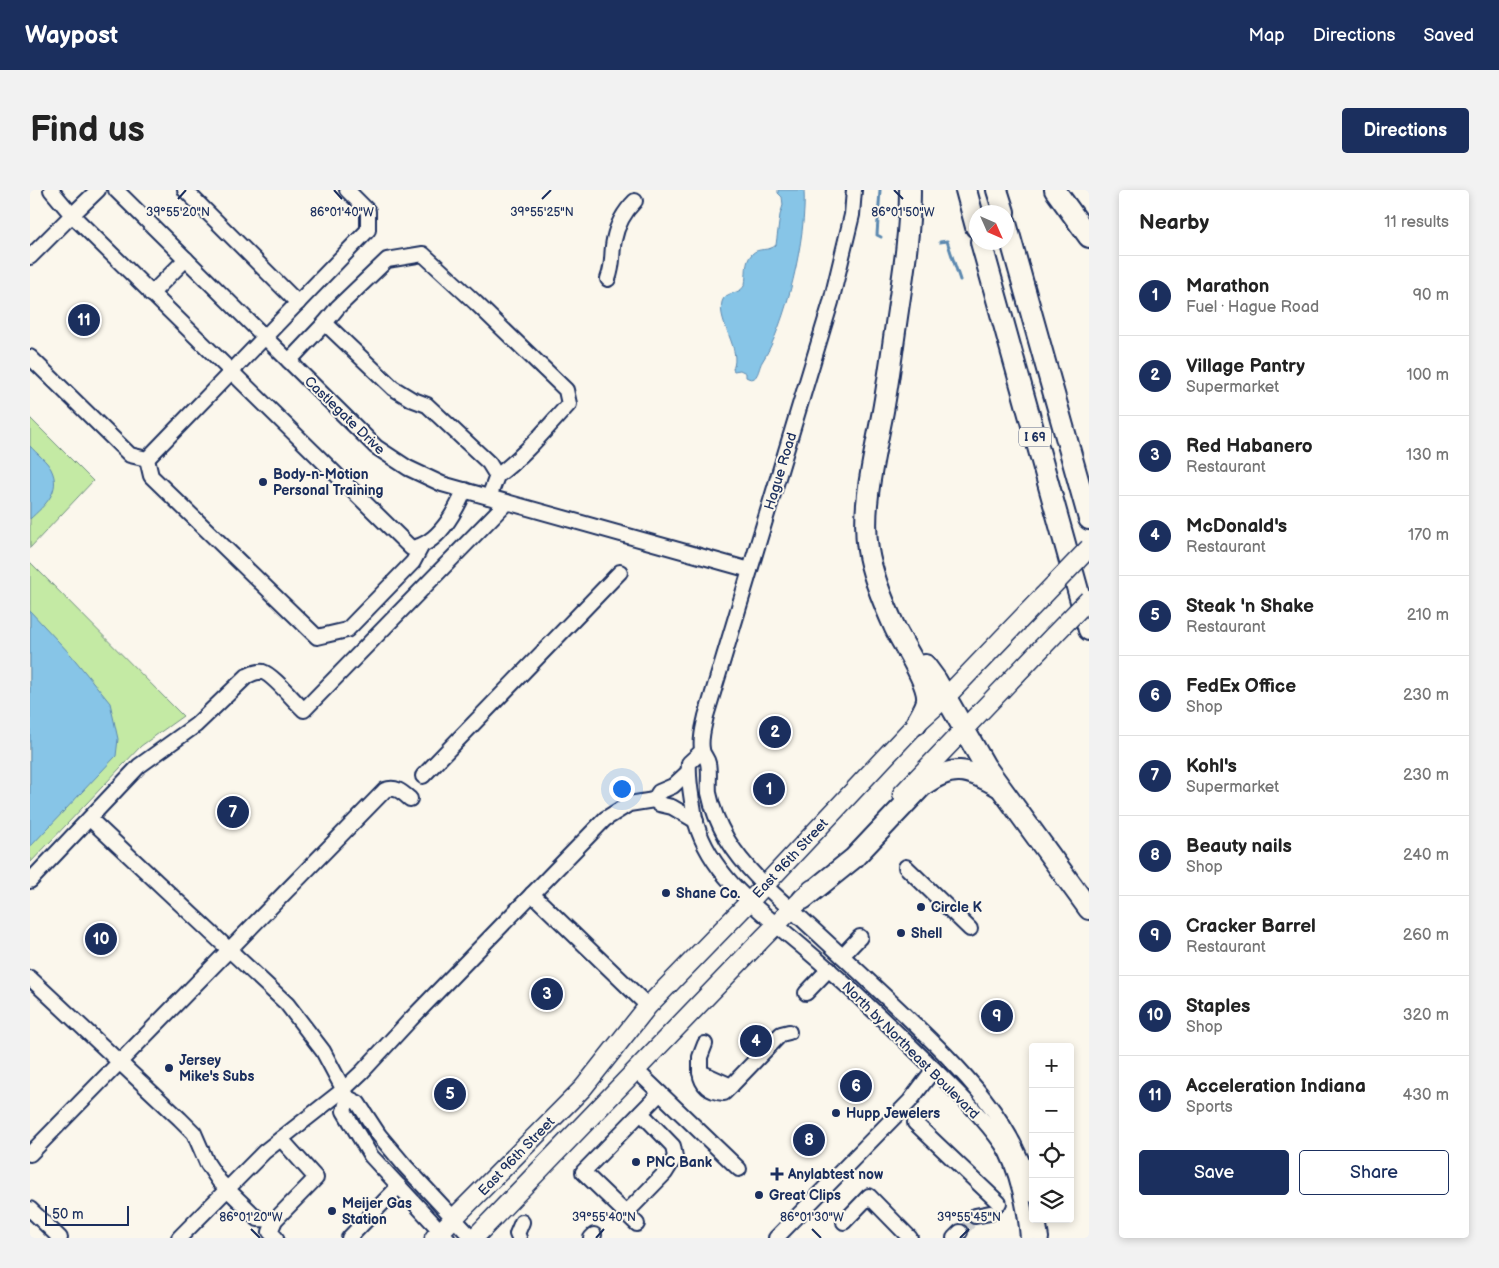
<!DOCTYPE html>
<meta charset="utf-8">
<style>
body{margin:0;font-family:"Balsamiq Sans",sans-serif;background:#f2f2f2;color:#222}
.controls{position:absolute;right:15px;bottom:15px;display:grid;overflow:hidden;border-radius:5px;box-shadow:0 2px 8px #0003}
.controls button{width:45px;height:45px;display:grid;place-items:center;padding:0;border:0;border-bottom:1px solid #e0e0e0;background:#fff;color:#222;font:25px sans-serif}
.compass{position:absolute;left:939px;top:15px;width:45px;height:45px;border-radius:50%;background:#fff;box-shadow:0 2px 8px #0003;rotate:135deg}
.scale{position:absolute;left:15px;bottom:12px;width:84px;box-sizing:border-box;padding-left:5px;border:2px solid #1b2f5e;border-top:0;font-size:14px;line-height:18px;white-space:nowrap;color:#1b2f5e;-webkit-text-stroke:4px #fbf7ec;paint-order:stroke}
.you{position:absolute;left:591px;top:598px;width:18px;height:18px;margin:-12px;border:4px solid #fff;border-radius:50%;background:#1a73e8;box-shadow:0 0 0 8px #1a73e833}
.badge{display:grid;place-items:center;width:32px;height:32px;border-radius:50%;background:#1b2f5e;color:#fff;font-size:16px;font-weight:700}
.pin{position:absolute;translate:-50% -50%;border:2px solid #fff;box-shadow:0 1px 5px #0006}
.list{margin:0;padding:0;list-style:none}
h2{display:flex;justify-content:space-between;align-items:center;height:65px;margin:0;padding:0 20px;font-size:21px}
h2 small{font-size:16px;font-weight:400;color:#767676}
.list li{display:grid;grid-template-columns:32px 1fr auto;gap:15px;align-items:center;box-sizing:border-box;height:80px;padding:0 20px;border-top:1px solid #e0e0e0}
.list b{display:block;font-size:19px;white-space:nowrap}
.list p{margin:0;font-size:16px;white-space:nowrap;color:#767676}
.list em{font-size:16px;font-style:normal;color:#767676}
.actions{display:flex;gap:10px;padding:15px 20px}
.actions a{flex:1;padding:11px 0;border:1px solid #1b2f5e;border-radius:5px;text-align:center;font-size:18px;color:#1b2f5e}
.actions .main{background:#1b2f5e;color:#fff}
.icon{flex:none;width:28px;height:28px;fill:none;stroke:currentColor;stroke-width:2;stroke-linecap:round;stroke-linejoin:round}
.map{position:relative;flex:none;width:1059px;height:1048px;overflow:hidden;border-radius:5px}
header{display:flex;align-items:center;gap:30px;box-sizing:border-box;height:70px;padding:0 25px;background:#1b2f5e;color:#fff}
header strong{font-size:24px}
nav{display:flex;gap:28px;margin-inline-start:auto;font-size:18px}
.intro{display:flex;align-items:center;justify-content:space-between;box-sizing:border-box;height:120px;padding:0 30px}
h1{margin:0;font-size:35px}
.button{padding:12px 22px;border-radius:5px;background:#1b2f5e;color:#fff;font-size:18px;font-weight:700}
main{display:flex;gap:30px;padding:0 30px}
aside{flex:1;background:#fff;border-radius:5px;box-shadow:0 2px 8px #0003}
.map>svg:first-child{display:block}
.green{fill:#c4eaa4;stroke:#708c81}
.water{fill:#87c5e7;stroke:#5c89b0}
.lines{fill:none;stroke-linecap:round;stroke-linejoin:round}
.stream{stroke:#5c89b0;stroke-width:3}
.minor-tunnel{stroke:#cecfd0;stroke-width:14;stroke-dasharray:14 7;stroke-linecap:butt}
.minor-casing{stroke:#1b2f5e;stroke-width:18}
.major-casing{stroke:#1b2f5e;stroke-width:21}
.highway-casing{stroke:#1b2f5e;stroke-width:24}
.minor{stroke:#fbf7ec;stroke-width:14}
.major{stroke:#fbf7ec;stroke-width:18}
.highway{stroke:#fbf7ec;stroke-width:20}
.major-bridge-casing{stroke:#1b2f5e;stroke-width:21;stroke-linecap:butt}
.major-bridge{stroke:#fbf7ec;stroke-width:18}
.ticks{fill:none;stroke:#1b2f5e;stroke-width:2}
.poi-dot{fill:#1b2f5e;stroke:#fbf7ec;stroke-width:2}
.labels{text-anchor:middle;stroke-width:4;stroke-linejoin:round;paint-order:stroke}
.shield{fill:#fbf7ec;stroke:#5e6b89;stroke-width:1}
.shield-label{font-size:12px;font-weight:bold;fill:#1b2f5e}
.street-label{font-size:14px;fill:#1b2f5e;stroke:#fbf7ec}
.poi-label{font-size:14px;font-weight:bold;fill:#1b2f5e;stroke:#fbf7ec;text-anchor:start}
.ticks-label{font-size:12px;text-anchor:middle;fill:#1b2f5e;stroke:#fbf7ec;stroke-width:4;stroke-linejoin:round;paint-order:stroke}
</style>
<header>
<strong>Waypost</strong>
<nav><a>Map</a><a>Directions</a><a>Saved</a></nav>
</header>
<div class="intro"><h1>Find us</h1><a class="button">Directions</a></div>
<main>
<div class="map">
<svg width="1059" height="1048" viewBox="0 0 1059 1048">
<rect width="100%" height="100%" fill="#fbf7ec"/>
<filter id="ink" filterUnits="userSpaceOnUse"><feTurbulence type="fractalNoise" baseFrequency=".02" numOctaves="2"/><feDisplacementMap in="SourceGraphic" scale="10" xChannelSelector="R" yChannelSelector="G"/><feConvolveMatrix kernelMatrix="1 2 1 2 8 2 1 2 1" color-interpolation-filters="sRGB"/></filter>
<g filter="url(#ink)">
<g class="green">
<polygon points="0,228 63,291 0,358"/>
<polygon points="0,372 153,526 111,556 0,673"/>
</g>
<g class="water">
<path d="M748,0H774C777,46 756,135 732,172C728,179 728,194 716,187V183L710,180L704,181L703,179C712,159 687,132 692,112C695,100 711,106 715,94C717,85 714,72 722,64C728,57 739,62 746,55L750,25L753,15L752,7L748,3Z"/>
<path d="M0,256C6,263 17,271 21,279C32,301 15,315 0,329Z"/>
<polygon points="0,421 41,465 80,513 88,549 86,566 0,657"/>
</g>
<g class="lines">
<g class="stream">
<polyline points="850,0 847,45 851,47"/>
<polyline points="910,52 917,51 930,90"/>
</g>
<polyline class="minor-tunnel" points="930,1042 945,1026"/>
<g class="minor-casing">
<g id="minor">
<path d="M68,0L42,25L381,358C408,355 425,322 435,300"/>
<polyline points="86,0 346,257 378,278 412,294 720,380"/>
<polyline points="155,0 268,113"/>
<path d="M824,0L822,25L801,112L676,526C674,536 670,548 672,559C672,564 677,568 678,573C680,582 678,593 679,603C682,618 689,635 697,649C716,681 746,706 774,731C808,762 842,794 876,826C930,878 985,930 1003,1005"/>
<polyline points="0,67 42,25 21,0"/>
<path d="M578,89C584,73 581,64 584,50C587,35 595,21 605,11"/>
<polyline points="121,104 156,69"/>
<polyline points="0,167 100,265 117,269 338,40 338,21 317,0"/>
<polyline points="259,171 295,133"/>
<polyline points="117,269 121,286 287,447 317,440 383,372 391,357"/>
<path d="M459,307L467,286L459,273L397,215L381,209L363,198L295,133L308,117L357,70L393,64L446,113L536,200L539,214C516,239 494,266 467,286"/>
<path d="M672,561L659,573C658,586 660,598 662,611C664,618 664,626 666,633C683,691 739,727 782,765C821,798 858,834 895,870C921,896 951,924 972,954C987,977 996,1021 998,1048"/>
<polyline points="393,586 590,382"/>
<polyline points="624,610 629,602 643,596 658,582"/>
<polyline points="60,629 257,814 293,861 318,908 328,913 349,945 375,976 442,1048"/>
<polyline points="876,677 940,739"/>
<path d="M0,691L109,576L166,535L217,486C222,484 227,481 233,482C243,485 265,512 274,520L477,312"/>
<polyline points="502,704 618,816"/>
<polyline points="812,766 830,747"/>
<polyline points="0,788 150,929 164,943 177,973 189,991 228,1029 245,1030"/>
<polyline points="776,803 799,779"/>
<polyline points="675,854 670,867 670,882 701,896 751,844 759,842"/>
<polyline points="606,880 709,979"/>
<path d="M670,882C672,896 680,902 694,903L701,896"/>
<polyline points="318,908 314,921 341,966 417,1048"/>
<polyline points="885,933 969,1013"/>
<path d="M0,964L355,600C366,596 372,602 380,609"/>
<polyline points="0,1019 30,1048"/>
<polyline points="596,1023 635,983 645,967 643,956 611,923"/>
<polyline points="945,1026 960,1023"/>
<polyline points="1008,1029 1011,1048"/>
<polyline points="814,1032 839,1006 880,1048"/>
<polyline points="607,1034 553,982 630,903"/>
<polyline points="149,1048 234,962 313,900 332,882 381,829 575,629 599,614 624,610 629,614 642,617 666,631"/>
<polyline points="246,1048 240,1042 245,1030 286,988 251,949"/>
<polyline points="319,1048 369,996"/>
<polyline points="489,1048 487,1044 492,1032"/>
<polyline points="561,1048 564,1045"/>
<polyline points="746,1048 880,911 904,879"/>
<polyline points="924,1048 930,1042"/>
</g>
</g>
<g class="major-casing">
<g id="major">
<polyline points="872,604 1024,445"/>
<polyline points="404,1048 553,898 618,816 720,711 886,534 916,507 1013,406"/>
<polyline points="444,1048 734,747 782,699"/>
</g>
</g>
<g class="highway-casing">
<g id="highway">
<path d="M880,0C880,40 874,80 868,120C863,154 859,188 853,221C845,263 831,317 838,360C842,386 854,414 865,438C873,455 899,493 897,510C896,518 889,527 886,534"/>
<polyline points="936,0 946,37"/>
<polyline points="967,0 974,22"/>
<polyline points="1025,0 1059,47"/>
<polyline points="976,33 1059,329"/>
<polyline points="951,52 1059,440"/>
<polyline points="895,475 906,490 955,576 1059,719"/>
<path d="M773,709L824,668L892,596C922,574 937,578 968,596"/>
</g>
</g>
<use href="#minor" class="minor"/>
<use href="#major" class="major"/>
<use href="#highway" class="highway"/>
<g class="major-bridge-casing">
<g id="major-bridge">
<polyline points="1013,406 1059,358"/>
<polyline points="1024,445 1059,409"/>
</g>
</g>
<use href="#major-bridge" class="major-bridge"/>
</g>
</g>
<path class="ticks" d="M304,0L312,9M864,0L873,9M148,9L156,0M512,9L521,0M221,1039L230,1048M782,1039L791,1048M566,1048L574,1039M930,1048L939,1039"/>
<g class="poi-dot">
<circle cx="233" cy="292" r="5"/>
<circle cx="636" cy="703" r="5"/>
<circle cx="891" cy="717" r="5"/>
<circle cx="871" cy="743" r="5"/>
<circle cx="139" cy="878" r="5"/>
<circle cx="806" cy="923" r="5"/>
<circle cx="606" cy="972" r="5"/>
<path d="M744.5 976.5h5v5h5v5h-5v5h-5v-5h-5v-5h5z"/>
<circle cx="729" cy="1005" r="5"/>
<circle cx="302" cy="1021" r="5"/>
</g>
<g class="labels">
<rect class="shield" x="989" y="237.5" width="32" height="19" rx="4"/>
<g class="shield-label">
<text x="1005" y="251">I 69</text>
</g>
<g class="street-label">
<text transform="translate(315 225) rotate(44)" y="5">Castlegate Drive</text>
<text transform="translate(750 281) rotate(-73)" y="5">Hague Road</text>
<text transform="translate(760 668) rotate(-47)" y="5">East 96th Street</text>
<text transform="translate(881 860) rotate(45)" y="5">North by Northeast Boulevard</text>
<text transform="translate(486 966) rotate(-46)" y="5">East 96th Street</text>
</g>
<g class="poi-label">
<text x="243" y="289">Body-n-Motion<tspan x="243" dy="16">Personal Training</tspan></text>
<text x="646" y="708">Shane Co.</text>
<text x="901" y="722">Circle K</text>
<text x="881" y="748">Shell</text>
<text x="149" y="875">Jersey<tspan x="149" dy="16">Mike's Subs</tspan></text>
<text x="816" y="928">Hupp Jewelers</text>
<text x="616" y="977">PNC Bank</text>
<text x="758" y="989">Anylabtest now</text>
<text x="739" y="1010">Great Clips</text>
<text x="312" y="1018">Meijer Gas<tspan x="312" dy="16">Station</tspan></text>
</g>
</g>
<g class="ticks-label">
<text x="148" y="26">39°55'20"N</text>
<text x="312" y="26">86°01'40"W</text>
<text x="512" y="26">39°55'25"N</text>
<text x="873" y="26">86°01'50"W</text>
<text x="574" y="1031">39°55'40"N</text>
<text x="221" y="1031">86°01'20"W</text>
<text x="782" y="1031">86°01'30"W</text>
<text x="939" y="1031">39°55'45"N</text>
</g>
</svg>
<div class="controls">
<button>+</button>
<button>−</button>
<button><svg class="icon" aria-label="locate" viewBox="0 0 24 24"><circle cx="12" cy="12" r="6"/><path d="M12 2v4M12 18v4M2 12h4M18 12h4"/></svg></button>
<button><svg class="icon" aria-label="layers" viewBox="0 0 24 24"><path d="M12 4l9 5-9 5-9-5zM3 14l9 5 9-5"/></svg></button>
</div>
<svg class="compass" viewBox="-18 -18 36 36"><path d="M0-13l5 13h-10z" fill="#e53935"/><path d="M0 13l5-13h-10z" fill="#767676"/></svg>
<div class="scale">50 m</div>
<div class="you"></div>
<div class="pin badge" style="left:739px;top:599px">1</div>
<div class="pin badge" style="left:745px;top:542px">2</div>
<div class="pin badge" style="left:517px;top:804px">3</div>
<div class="pin badge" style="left:726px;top:851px">4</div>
<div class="pin badge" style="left:420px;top:904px">5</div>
<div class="pin badge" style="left:826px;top:896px">6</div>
<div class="pin badge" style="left:203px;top:622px">7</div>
<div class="pin badge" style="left:779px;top:950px">8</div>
<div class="pin badge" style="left:967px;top:826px">9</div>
<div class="pin badge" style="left:71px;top:749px">10</div>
<div class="pin badge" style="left:54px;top:130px">11</div>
</div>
<aside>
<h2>Nearby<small>11 results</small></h2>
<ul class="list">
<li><span class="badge">1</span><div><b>Marathon</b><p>Fuel · Hague Road</p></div><em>90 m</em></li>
<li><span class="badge">2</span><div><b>Village Pantry</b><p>Supermarket</p></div><em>100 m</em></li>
<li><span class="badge">3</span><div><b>Red Habanero</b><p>Restaurant</p></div><em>130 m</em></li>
<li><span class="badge">4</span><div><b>McDonald's</b><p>Restaurant</p></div><em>170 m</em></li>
<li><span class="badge">5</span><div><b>Steak 'n Shake</b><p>Restaurant</p></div><em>210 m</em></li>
<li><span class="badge">6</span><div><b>FedEx Office</b><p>Shop</p></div><em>230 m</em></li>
<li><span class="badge">7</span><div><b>Kohl's</b><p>Supermarket</p></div><em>230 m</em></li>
<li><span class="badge">8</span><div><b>Beauty nails</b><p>Shop</p></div><em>240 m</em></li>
<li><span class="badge">9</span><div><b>Cracker Barrel</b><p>Restaurant</p></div><em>260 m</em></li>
<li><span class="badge">10</span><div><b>Staples</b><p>Shop</p></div><em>320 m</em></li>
<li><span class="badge">11</span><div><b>Acceleration Indiana</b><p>Sports</p></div><em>430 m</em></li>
</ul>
<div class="actions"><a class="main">Save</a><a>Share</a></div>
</aside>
</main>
